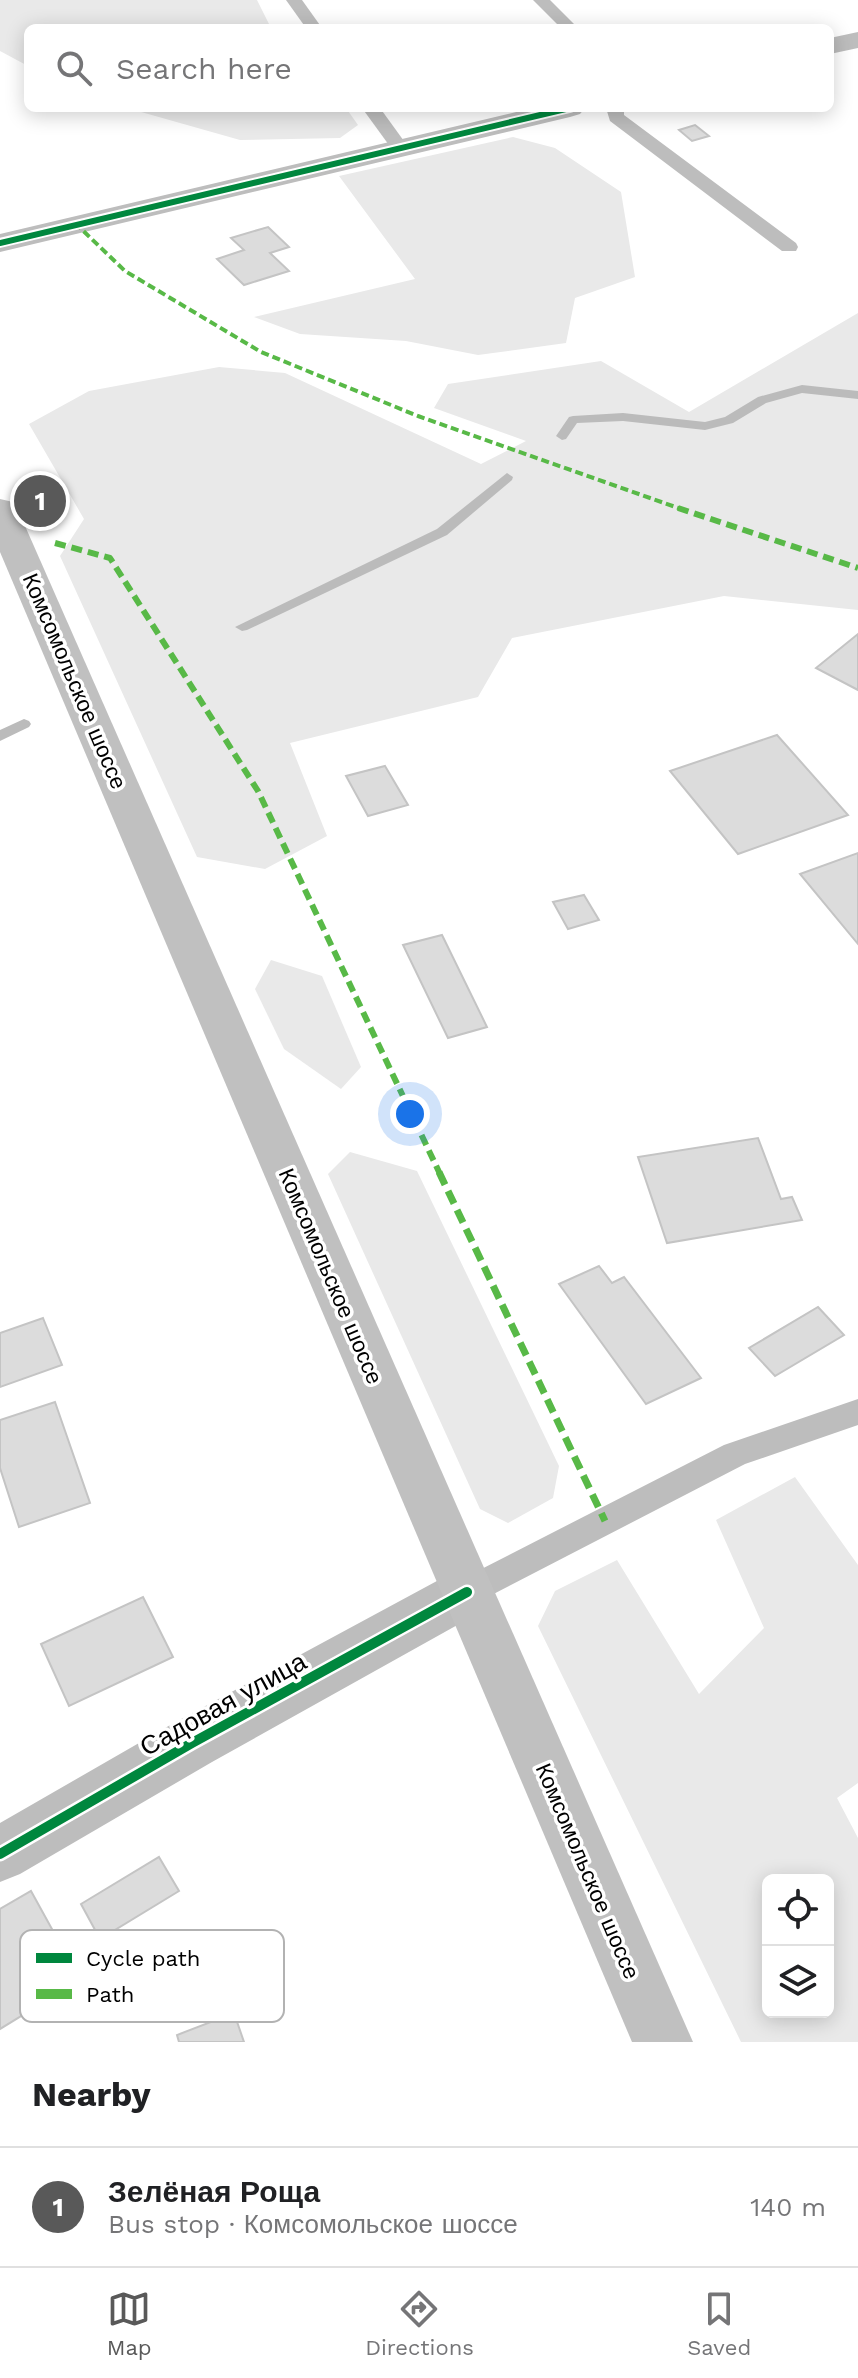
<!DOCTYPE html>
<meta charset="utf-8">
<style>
body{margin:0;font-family:"Work Sans",sans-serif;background:#f2f2f2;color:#202124}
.controls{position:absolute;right:24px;bottom:24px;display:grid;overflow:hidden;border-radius:12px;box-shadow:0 4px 20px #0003}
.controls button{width:72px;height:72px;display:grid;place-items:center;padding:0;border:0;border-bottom:2px solid #e0e0e0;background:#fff;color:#202124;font:40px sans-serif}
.you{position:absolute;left:410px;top:1114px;width:28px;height:28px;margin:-20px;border:6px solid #fff;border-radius:50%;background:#1a73e8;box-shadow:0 0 0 12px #1a73e833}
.badge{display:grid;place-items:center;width:52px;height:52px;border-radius:50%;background:#595959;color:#fff;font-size:26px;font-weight:700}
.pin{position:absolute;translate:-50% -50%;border:4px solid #fff;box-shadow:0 2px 8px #0006}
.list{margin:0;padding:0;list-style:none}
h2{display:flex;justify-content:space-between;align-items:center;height:104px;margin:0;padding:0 32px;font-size:34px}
h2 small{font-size:26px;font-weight:400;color:#757577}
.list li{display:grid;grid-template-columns:52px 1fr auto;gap:24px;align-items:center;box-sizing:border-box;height:120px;padding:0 32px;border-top:2px solid #e0e0e0}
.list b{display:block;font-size:30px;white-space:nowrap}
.list p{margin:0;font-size:26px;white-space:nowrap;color:#757577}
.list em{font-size:26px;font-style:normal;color:#757577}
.icon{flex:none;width:44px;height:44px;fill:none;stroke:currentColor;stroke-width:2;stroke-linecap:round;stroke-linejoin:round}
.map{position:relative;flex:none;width:858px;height:2042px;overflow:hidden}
.search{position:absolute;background:#fff;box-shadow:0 4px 20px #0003;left:24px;right:24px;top:24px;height:88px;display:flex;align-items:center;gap:20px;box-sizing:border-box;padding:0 28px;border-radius:12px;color:#757577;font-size:30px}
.sheet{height:224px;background:#fff}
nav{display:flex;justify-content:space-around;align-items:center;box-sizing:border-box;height:112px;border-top:2px solid #e0e0e0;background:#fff;font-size:22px;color:#757577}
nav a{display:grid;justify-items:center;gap:4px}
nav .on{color:#595959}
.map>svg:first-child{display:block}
.green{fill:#e9e9e9;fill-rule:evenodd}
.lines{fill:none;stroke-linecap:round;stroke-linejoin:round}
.stream{fill:#bbb;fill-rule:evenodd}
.building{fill:#dcdcdc;stroke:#c4c4c4;stroke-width:2}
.lane{fill:#bdbdbd;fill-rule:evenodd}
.street{fill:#bdbdbd;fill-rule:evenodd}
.secondary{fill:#c0c0c0;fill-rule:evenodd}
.quiet-far2{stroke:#58b947;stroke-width:4;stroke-dasharray:8 4;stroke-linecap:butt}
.quiet-far1{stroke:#58b947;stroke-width:6;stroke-dasharray:11 6;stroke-linecap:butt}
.quiet{stroke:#58b947;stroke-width:7;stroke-dasharray:14 7;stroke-linecap:butt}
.cycleway-far1-casing{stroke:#fff;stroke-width:10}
.cycleway-casing{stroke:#fff;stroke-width:15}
.cycleway-far1{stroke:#00873e;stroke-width:6}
.cycleway{stroke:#00873e;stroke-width:10}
.labels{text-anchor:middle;stroke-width:7;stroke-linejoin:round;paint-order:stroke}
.street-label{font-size:22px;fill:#000;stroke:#fff}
.near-street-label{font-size:26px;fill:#000;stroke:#fff}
.key{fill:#fff;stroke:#b2b2b2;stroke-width:2}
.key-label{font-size:22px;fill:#000}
</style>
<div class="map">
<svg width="858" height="2042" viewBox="0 0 858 2042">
<rect width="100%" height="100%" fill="#fff"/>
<g class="green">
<polygon points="0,0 257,0 271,28 28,28 28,66 0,51"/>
<polygon points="127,108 346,108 358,125 340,138 240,140"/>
<polygon points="513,137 555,148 621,192 635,277 575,298 566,343 478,355 406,341 300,334 254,317 415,279 339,176"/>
<polygon points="858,313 858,610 724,596 512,638 478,697 290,743 327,836 265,869 197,857 60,556 84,519 29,424 89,391 219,367 285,373 481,464 526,441 434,408 448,384 601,361 689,412"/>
<polygon points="271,960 322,976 361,1067 341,1089 284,1049 255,989"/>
<polygon points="350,1152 417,1171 559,1466 553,1498 508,1523 480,1509 328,1174"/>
<path d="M795,1477L858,1565V1783L837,1798L858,1838V2042H741L538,1626L555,1591L617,1560L699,1694L764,1628L716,1520ZM768,1880H828V2012H768Z"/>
</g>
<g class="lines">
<g class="stream">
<polygon points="802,385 858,391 858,399 802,393 766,403 733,423 705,430 623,421 577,423 566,439 562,440 556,436 569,417 573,416 623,413 705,422 725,417 758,397"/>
<polygon points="507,473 513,477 512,480 447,535 247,630 242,631 235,627 437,529"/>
<polygon points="24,719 29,721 31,724 29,727 0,741 0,730"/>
</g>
</g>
<g class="building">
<polygon points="695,125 709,136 692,141 679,130"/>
<polygon points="268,227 289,247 270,253 289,271 244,285 217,259 244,250 231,238"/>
<polygon points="858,634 858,690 816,668"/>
<polygon points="777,735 848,815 738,854 670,771"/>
<polygon points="385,766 408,805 368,816 346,776"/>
<polygon points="858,853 858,944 800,874"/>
<polygon points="584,895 599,920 568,929 553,902"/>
<polygon points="442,935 487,1027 448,1038 403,945"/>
<polygon points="758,1138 781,1199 792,1197 802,1220 667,1243 638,1157"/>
<polygon points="599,1266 612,1283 624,1277 701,1378 646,1404 559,1284"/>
<polygon points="818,1307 844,1335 775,1376 749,1348"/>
<polygon points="43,1318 62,1365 0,1387 0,1333"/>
<polygon points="55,1402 90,1503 19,1527 0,1468 0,1420"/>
<polygon points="143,1597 173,1657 69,1706 41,1644"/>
<polygon points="159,1857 179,1891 100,1939 81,1904"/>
<polygon points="31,1891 80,1980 0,2029 0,1909"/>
<polygon points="234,2013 244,2042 179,2042 177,2035"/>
</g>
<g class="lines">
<g class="lane">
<polygon points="286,0 302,0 322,28 306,28"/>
<polygon points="533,0 550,0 578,28 561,28"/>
<polygon points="362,108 380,108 409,148 406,152 394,152"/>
<polygon points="606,108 624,108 624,115 796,243 798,247 796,251 782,251 610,121"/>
<polygon points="858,1399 858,1425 745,1464 478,1602 467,1606 456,1602 451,1592 456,1582 724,1445"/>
</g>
<g class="street">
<polygon points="858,32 858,48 830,54 830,38"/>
<polygon points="533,108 585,108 580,114 570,117 0,252 0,234"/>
<polygon points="467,1568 486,1575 494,1592 486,1609 212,1762 20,1874 0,1882 0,1823 172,1724 448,1575"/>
</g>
<polygon class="secondary" points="0,499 13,502 18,510 693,2042 632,2042 0,552"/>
<polyline class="quiet-far2" points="75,223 125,271 261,352 418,416 684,510"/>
<g class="quiet-far1">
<polyline points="678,508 858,568"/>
<polyline points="55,543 110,558 258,791 440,1174"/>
</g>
<polyline class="quiet" points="439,1172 605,1521"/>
<g class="cycleway-far1-casing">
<polyline id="cycleway-far1" points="0,243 570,108"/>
</g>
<g class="cycleway-casing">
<polyline id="cycleway" points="0,1854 192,1743 467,1592"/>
</g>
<use href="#cycleway-far1" class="cycleway-far1"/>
<use href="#cycleway" class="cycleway"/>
</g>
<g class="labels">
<g class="street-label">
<text transform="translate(75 681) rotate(67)" y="8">Комсомольское шоссе</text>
<text transform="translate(331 1276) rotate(67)" y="8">Комсомольское шоссе</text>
<text transform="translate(588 1871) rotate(67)" y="8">Комсомольское шоссе</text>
</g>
<g class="near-street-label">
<text transform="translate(223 1704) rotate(-29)" y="9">Садовая улица</text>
</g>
</g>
<rect x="20" y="1930" width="264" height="92" rx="12" class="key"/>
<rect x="36" y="1953" width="36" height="10" fill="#00873e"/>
<rect x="36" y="1989" width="36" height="10" fill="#58b947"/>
<g class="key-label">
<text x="86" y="1966">Cycle path</text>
<text x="86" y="2002">Path</text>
</g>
</svg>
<div class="controls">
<button><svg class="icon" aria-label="locate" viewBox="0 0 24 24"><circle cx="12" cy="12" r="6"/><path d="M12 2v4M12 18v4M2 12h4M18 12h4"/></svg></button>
<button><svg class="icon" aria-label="layers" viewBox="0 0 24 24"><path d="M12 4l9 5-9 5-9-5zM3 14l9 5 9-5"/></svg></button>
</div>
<div class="you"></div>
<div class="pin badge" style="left:40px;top:501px">1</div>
<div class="search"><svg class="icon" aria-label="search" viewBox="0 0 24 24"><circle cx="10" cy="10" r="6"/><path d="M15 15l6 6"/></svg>Search here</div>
</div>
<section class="sheet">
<h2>Nearby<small></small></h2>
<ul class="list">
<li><span class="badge">1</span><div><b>Зелёная Роща</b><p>Bus stop · Комсомольское шоссе</p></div><em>140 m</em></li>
</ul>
</section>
<nav>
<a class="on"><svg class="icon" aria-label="map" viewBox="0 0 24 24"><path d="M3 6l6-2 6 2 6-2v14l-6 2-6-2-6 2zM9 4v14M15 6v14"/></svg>Map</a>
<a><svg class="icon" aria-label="directions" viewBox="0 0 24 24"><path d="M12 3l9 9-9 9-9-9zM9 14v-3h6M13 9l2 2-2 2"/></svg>Directions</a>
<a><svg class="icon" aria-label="saved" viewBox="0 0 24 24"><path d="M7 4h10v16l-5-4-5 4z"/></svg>Saved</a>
</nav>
